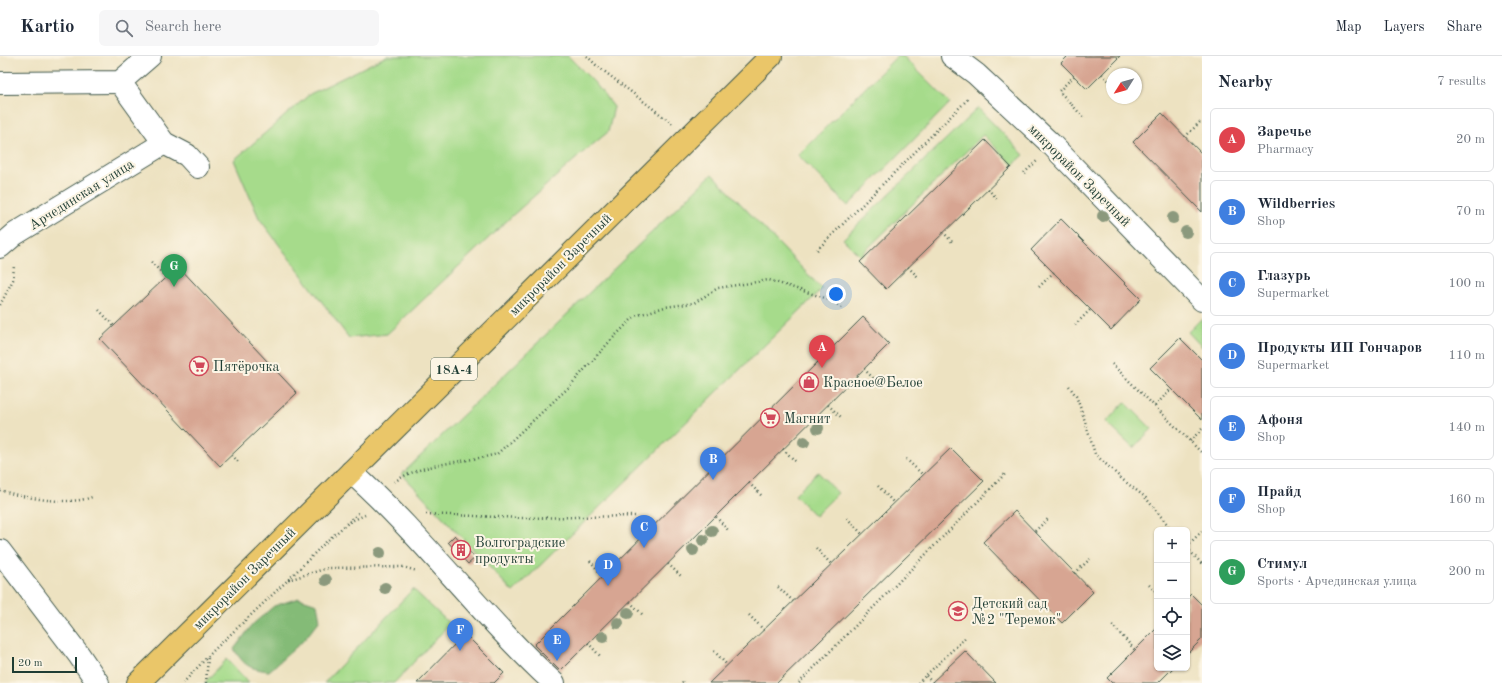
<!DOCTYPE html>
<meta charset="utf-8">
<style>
body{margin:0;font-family:"Old Standard TT",serif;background:#f6f6f7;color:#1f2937}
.controls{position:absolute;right:12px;bottom:12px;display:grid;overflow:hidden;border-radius:6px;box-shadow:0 1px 3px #0004}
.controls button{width:36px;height:36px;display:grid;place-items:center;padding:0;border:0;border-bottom:1px solid #e0e1e3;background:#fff;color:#1f2937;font:20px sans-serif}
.compass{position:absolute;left:1106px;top:12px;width:36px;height:36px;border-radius:50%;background:#fff;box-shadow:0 1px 3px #0004;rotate:233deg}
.scale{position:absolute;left:12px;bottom:10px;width:65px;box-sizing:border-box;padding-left:4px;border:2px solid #1f3d34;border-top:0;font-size:11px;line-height:14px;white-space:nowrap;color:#1f3d34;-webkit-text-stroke:3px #fcf5e5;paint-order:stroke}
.you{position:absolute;left:836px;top:238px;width:14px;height:14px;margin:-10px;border:3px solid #fff;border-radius:50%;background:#1a73e8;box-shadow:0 0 0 6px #1a73e833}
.badge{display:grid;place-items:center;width:26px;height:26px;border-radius:50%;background:#2563eb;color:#fff;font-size:13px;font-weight:700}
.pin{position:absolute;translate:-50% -33px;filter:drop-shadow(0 1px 2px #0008)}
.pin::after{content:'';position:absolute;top:21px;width:14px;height:12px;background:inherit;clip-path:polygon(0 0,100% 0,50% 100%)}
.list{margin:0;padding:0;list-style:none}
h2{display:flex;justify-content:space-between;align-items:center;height:52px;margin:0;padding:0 16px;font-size:17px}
h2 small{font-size:13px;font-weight:400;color:#747a83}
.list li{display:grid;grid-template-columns:26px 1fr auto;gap:12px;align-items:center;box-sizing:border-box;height:64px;margin:0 8px 8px;padding:0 8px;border:1px solid #e0e1e3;border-radius:6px}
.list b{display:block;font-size:15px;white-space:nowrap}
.list p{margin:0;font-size:13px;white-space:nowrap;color:#747a83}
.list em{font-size:13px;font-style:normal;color:#747a83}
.icon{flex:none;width:22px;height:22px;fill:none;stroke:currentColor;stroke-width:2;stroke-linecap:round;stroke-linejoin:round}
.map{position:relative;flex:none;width:1202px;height:627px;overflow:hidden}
header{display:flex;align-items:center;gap:24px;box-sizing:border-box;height:56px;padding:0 20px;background:#fff;border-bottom:1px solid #e0e1e3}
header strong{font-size:19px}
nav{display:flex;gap:22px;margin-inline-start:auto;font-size:14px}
.search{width:280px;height:36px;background:#f6f6f7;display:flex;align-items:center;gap:10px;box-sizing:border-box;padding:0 14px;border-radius:6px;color:#747a83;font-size:15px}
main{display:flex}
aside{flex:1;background:#fff}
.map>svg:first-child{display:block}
.green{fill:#a6db8b;stroke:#628c60}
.forest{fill:#84bb77;stroke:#527c56}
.building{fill:#d7a592}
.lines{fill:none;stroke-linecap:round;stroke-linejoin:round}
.minor-casing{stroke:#3e5649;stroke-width:24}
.primary-casing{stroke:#3e5649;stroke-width:24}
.path{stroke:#3e5649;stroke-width:2.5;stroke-dasharray:1 3;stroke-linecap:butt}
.minor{stroke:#fff;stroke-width:22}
.primary{stroke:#eac669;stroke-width:22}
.tree{fill:#8b997d}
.labels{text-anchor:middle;stroke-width:4;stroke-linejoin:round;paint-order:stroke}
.shield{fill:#fcf5e5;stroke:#617469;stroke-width:1}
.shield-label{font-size:13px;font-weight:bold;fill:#1f3d34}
.street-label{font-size:14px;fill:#1f3d34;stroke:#fcf5e5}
.poi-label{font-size:14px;fill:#1f3d34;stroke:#fcf5e5;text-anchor:start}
</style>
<header>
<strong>Kartio</strong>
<div class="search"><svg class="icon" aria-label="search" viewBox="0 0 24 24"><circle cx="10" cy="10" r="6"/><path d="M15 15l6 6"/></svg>Search here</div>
<nav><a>Map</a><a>Layers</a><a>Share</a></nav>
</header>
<main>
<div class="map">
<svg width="1202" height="627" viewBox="0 0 1202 627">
<rect width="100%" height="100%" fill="#fcf5e5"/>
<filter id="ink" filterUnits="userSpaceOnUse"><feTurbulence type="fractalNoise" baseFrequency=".025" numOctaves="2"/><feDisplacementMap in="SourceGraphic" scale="8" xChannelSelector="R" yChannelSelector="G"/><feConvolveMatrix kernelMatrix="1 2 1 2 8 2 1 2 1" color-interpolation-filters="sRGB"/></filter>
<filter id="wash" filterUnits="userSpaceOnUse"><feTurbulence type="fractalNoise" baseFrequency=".012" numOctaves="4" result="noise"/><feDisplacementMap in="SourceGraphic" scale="16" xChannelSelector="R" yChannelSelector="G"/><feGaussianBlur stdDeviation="0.9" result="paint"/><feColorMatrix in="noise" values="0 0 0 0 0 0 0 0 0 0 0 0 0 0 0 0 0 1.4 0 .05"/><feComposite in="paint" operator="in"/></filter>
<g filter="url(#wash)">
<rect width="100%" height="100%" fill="#ede2c1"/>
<g class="green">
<polygon points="387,0 568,0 594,26 614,51 608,76 580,99 513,159 387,278 349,282 259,162 234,104 310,38"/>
<polygon points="897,0 903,0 950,47 848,150 798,99"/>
<polygon points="978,52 1024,99 1013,109 983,79 860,200 843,183"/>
<polygon points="712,118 822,233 513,536 402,418"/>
<polygon points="1202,262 1202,291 1188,276"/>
<polygon points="1125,346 1152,373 1133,392 1106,366"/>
<polygon points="818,416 838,437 815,460 795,439"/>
<polygon points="413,533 450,568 394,627 324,627"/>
<polygon points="227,603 249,627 204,627"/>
</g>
<path class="forest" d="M299,542L317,548L320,564L304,584L269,615C250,613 244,610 234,593L253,568L274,550Z"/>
<g id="blocks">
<g class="building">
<polygon points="1068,0 1120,0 1087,33 1061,7"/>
<polygon points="1162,57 1202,98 1202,156 1133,86"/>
<polygon points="985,84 1011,111 886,233 860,206"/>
<polygon points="1061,163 1141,243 1111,274 1031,194"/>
<polygon points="178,210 297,337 220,410 100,283"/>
<polygon points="863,261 889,288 560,615 534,589"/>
<polygon points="1180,282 1202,304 1202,364 1150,312"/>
<polygon points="951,392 984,425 777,627 709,627"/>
<polygon points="1015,455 1093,536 1062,567 983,486"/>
<polygon points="455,479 475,502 468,508 448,486"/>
<polygon points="1191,538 1202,549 1202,583 1187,598 1187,542"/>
<polygon points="1157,572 1157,612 1173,612 1158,627 1112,627 1107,622"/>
<polygon points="465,578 504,617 494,627 417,627"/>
<polygon points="965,595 996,627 931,627"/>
</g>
</g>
</g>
<g filter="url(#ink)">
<use href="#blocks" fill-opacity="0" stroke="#3e5649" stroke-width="1"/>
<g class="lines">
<g class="minor-casing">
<g id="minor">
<polyline points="952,0 976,18 1052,89 1202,244"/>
<polyline points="120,26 164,87 187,99 198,111"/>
<polyline points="0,27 120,26 150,0"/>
<polyline points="0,191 15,178 164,87"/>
<path d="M351,416C424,481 482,561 554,627"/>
<polyline points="0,495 79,599 98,627"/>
</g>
</g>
<g class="primary-casing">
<polyline id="primary" points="138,627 771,0"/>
</g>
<g class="path">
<polyline points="587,0 596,9 673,68"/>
<polyline points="1102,18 1112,28"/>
<polyline points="1074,20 1059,35 1085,63"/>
<polyline points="1185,81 1200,66"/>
<polyline points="1024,117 1037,105"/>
<polyline points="988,133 997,143"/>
<polyline points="943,176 953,187"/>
<polyline points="817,194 969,42"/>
<polyline points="151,206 166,221"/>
<polyline points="908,211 918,221"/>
<polyline points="1039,231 1054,216"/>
<polyline points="0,249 13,224 14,209"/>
<polyline points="99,254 114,270"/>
<polyline points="1075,269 1091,253"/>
<polyline points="1112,308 1202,397"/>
<polyline points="864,313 877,326"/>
<polyline points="1069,330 1076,340 1082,356 1095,398 1123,424 1145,441 1172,474"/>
<polyline points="828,349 841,361"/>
<polyline points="1155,350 1171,333"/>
<polyline points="1190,385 1202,373"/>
<polyline points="783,393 796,406"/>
<polyline points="232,399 240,408"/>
<polyline points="906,403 923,419"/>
<path d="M394,426C423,406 464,407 497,398L568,332L611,284L635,260L665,251L694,247L718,232L769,224L825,242L844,252"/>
<polyline points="749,427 762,440"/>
<polyline points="878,430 894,447"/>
<path d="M0,434C23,442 69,450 92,441"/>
<polyline points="426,458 522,462 635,460"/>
<polyline points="716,461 728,474"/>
<polyline points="847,462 862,478"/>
<polyline points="349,466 360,455"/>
<polyline points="1035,475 1049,462"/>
<polyline points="1187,490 1202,475"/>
<polyline points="816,492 831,508"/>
<polyline points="1187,492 1202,508"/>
<polyline points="590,505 603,520"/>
<polyline points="668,508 681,520"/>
<polyline points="1075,517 1090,503"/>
<polyline points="288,524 328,512 403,511 417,515"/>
<polyline points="1149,529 1157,537"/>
<polyline points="778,531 793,545"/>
<polyline points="630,546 643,559"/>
<polyline points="749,559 764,574"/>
<polyline points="1112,569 1135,594"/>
<polyline points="588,587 601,601"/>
<polyline points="714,595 727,609"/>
<polyline points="926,620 932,626"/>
<polyline points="682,626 683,627"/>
<polyline points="183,627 213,595 288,524 328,484 349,466 365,459"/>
<polyline points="206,627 208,601"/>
<polyline points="799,627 1005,418"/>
<polyline points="918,627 966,581"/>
</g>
<use href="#minor" class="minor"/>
<use href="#primary" class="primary"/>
</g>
<g class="tree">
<circle cx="1103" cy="160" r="6"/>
<circle cx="1173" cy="162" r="6"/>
<circle cx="1186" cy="176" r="6"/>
<circle cx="818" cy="372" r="6"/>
<circle cx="804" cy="386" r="6"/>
<circle cx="712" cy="475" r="6"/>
<circle cx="703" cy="484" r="6"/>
<circle cx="693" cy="494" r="6"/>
<circle cx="380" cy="497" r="6"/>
<circle cx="326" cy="524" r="6"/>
<circle cx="385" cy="532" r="6"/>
<circle cx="628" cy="557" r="6"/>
<circle cx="618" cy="567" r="6"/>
<circle cx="603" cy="581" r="6"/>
</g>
</g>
<defs>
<g id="supermarket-ring" transform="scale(1)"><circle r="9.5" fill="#fcf5e5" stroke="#d1495b" stroke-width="1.5"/><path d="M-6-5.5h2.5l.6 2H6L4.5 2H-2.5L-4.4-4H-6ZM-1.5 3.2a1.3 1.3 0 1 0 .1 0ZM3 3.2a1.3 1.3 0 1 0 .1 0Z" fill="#d1495b"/></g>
<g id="shop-ring" transform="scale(1)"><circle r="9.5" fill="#fcf5e5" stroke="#d1495b" stroke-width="1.5"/><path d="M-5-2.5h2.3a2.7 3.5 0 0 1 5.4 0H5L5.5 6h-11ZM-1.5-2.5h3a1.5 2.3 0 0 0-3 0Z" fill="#d1495b"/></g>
<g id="building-ring" transform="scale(1)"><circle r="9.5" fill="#fcf5e5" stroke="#d1495b" stroke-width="1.5"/><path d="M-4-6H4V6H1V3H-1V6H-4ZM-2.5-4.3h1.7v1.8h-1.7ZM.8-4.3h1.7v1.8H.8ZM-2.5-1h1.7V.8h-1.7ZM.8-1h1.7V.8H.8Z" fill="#d1495b"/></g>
<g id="school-ring" transform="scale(1)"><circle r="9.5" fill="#fcf5e5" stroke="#d1495b" stroke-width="1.5"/><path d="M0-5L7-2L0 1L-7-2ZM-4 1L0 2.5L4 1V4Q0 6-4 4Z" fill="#d1495b"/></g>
</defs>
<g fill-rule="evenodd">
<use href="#supermarket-ring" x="199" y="310"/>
<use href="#shop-ring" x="809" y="326"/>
<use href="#supermarket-ring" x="770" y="362"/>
<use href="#building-ring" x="461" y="494"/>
<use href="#school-ring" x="958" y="555"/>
</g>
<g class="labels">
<rect class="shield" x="431" y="302" width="46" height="22" rx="3"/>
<g class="shield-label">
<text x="454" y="318">18А-4</text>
</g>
<g class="street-label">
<text transform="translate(1080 119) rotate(45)" y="5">микрорайон Заречный</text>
<text transform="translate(81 138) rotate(-32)" y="5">Арчединская улица</text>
<text transform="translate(560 208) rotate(-45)" y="5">микрорайон Заречный</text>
<text transform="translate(244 522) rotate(-45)" y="5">микрорайон Заречный</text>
</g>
<g class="poi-label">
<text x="213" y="315">Пятёрочка</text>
<text x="823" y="331">Красное@Белое</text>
<text x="784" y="367">Магнит</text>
<text x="475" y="491">Волгоградские<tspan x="475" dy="16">продукты</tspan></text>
<text x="972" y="552">Детский сад<tspan x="972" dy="16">№2 "Теремок"</tspan></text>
</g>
</g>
</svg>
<div class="controls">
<button>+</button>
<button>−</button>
<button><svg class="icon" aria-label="locate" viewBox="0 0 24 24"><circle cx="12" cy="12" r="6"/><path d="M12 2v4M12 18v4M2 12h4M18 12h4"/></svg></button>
<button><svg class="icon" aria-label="layers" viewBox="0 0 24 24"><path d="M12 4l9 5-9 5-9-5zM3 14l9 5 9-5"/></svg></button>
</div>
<svg class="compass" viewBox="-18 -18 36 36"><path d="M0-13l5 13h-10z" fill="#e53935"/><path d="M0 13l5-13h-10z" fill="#747a83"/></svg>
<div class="scale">20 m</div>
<div class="you"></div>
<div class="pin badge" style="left:822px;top:312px;background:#e0444e">A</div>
<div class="pin badge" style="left:713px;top:424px;background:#3f7fe0">B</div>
<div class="pin badge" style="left:644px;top:492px;background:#3f7fe0">C</div>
<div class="pin badge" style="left:608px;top:530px;background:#3f7fe0">D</div>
<div class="pin badge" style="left:557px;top:605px;background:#3f7fe0">E</div>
<div class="pin badge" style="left:460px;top:595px;background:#3f7fe0">F</div>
<div class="pin badge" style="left:174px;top:231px;background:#2e9e5b">G</div>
</div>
<aside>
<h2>Nearby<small>7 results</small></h2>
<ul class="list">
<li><span class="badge" style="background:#e0444e">A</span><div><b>Заречье</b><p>Pharmacy</p></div><em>20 m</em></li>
<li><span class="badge" style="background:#3f7fe0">B</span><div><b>Wildberries</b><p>Shop</p></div><em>70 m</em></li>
<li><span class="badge" style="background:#3f7fe0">C</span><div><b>Глазурь</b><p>Supermarket</p></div><em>100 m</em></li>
<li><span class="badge" style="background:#3f7fe0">D</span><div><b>Продукты ИП Гончаров</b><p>Supermarket</p></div><em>110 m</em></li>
<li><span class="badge" style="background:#3f7fe0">E</span><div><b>Афоня</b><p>Shop</p></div><em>140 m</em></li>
<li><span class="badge" style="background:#3f7fe0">F</span><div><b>Прайд</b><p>Shop</p></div><em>160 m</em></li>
<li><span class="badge" style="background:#2e9e5b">G</span><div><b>Стимул</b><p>Sports · Арчединская улица</p></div><em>200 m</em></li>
</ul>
</aside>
</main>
